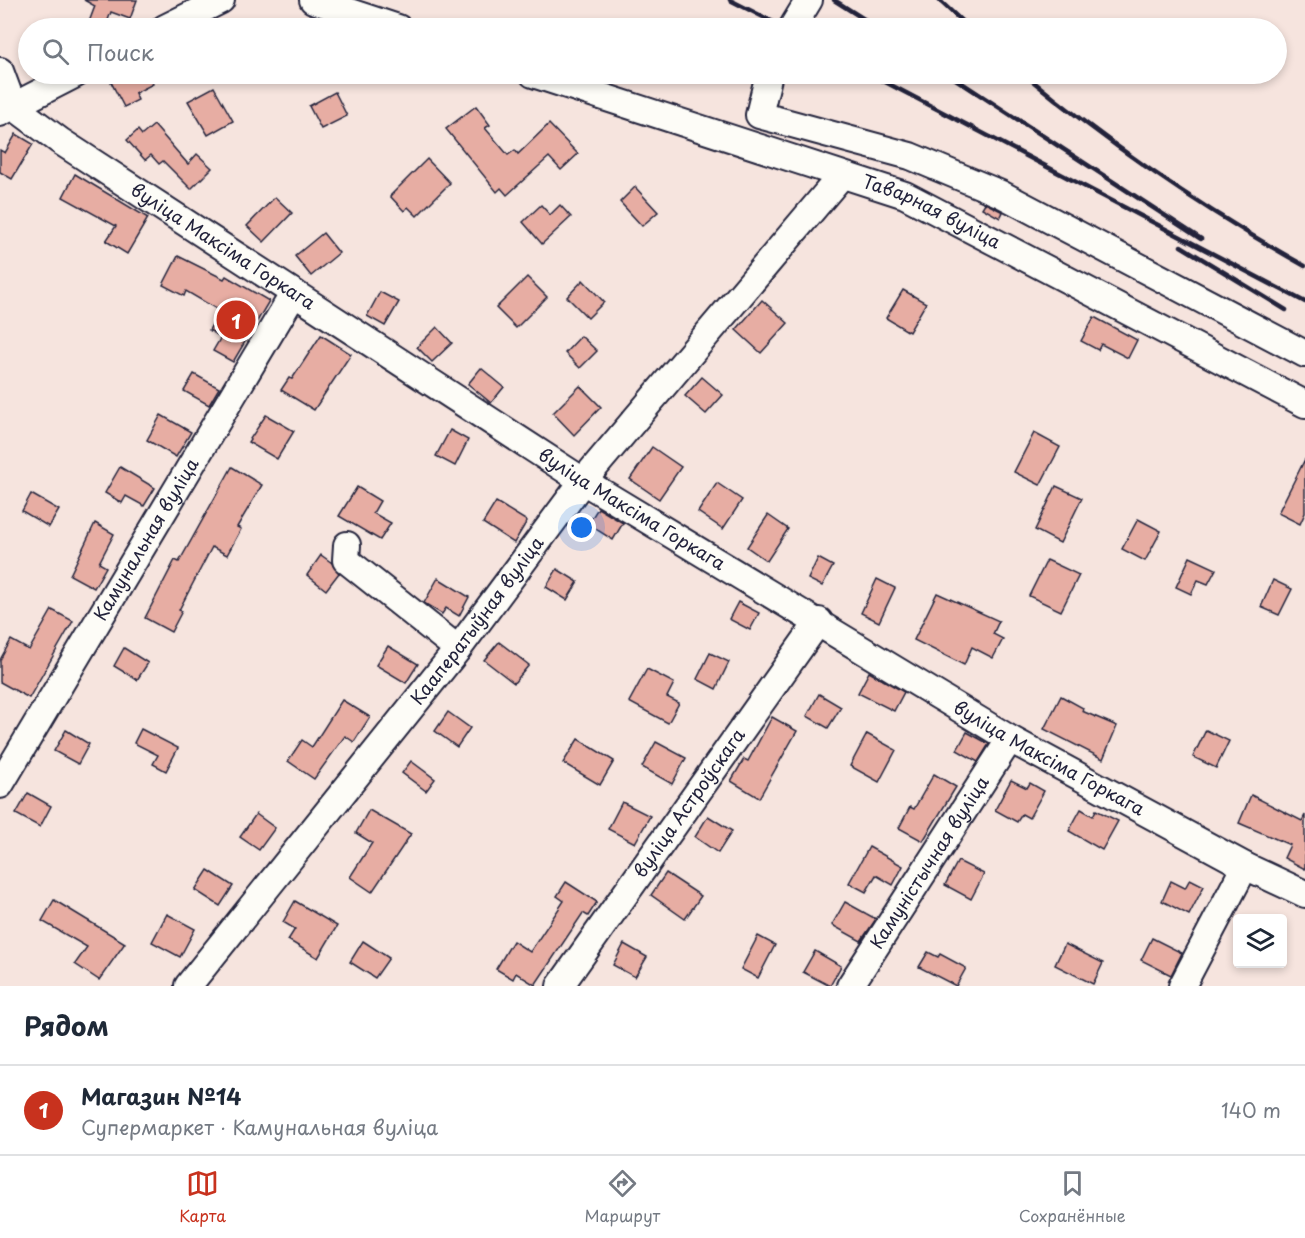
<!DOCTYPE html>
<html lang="ru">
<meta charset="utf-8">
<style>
body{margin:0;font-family:"Playpen Sans",sans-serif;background:#f6f6f7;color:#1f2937}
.controls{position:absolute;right:18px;bottom:18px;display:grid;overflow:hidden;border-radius:6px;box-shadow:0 3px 9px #0003}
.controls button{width:54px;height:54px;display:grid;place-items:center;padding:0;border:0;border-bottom:2px solid #e0e1e3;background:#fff;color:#1f2937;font:30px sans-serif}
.you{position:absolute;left:582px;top:528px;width:21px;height:21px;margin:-15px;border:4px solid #fff;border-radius:50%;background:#1a73e8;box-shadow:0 0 0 9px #1a73e833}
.badge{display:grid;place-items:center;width:39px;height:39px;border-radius:50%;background:#c8321e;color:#fff;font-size:20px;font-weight:700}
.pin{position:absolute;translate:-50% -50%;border:3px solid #fff;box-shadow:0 2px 6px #0006}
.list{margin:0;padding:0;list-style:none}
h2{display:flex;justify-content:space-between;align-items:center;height:78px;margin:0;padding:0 24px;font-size:26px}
h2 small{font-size:20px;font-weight:400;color:#747a83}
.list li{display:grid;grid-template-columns:39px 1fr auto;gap:18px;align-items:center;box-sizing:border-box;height:90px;padding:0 24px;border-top:2px solid #e0e1e3}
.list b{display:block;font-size:22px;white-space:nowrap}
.list p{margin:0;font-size:20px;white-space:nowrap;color:#747a83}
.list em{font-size:20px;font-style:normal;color:#747a83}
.icon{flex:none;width:33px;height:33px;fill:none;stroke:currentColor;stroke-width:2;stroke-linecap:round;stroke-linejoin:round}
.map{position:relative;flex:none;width:1305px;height:986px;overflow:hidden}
.search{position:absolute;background:#fff;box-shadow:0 3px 9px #0003;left:18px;right:18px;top:18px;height:66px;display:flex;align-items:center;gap:15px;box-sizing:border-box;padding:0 21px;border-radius:33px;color:#747a83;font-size:22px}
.sheet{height:168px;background:#fff}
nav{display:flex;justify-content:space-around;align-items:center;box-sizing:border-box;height:84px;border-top:2px solid #e0e1e3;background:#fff;font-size:16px;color:#747a83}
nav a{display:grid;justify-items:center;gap:3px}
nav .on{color:#c8321e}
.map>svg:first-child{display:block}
.building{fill:#e7ada3;stroke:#22223b;stroke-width:1.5}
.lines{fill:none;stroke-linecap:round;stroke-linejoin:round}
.minor-casing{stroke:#22223b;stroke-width:30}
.minor{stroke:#fdfcf7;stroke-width:26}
.rail{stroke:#22223b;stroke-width:4.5}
.labels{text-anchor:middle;stroke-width:5;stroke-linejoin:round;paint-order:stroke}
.street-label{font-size:18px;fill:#22223b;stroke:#fdfcf7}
</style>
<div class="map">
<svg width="1305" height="986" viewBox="0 0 1305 986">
<rect width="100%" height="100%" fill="#f6e4de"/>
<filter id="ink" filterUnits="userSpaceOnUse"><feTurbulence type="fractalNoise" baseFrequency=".0167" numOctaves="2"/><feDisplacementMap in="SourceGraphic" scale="12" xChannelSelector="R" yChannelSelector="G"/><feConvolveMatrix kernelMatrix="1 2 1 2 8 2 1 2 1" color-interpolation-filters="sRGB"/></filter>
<g filter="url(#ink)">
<g class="building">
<polygon points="84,0 137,0 130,19 111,12 105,28 89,22 95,6"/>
<polygon points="122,74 148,74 153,84 135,93 138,100 124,107 110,80"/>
<polygon points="214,87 233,121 208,135 188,101"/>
<polygon points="335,92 347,116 321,129 309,106"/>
<polygon points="476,106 490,125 485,128 508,155 515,150 518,154 549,124 578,154 561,170 549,157 507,195 501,188 497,192 446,129"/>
<polygon points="154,125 188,164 197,154 212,168 191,189 163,161 159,164 151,155 145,160 127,140 138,130 142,135"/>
<polygon points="16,134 33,144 12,179 0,172 0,150 5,153"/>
<polygon points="427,159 450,183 417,216 408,207 404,211 390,196"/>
<polygon points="75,174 148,218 127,254 106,241 116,226 63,197"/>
<polygon points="635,187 658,212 642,226 620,202"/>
<polygon points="275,197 292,213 264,242 247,226"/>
<polygon points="985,203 1003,212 1000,218 982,208"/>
<polygon points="541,205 550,215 560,205 571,217 542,244 523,222"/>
<polygon points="323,233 339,253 311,276 295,256"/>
<polygon points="178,256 224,279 226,276 269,301 233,362 213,351 221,337 209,330 220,311 186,291 184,296 163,285"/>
<polygon points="527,277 547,297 516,328 496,308"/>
<polygon points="583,280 604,302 588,318 567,297"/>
<polygon points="903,290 926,303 909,332 886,318"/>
<polygon points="380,292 399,302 385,326 367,316"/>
<polygon points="762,300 788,323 761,353 736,330"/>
<polygon points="1094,317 1137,340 1128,358 1101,344 1098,350 1081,341"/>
<polygon points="437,327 452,343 432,362 417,347"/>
<polygon points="321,335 351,354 314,410 281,390 289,378 292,379"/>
<polygon points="581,336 597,351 580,368 565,353"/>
<polygon points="481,368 504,387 491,403 468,384"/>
<polygon points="194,374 219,388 209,405 184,391"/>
<polygon points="702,377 723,395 706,414 685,396"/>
<polygon points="580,386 601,407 574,435 553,413"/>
<polygon points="161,415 191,432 176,457 147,440"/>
<polygon points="266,415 294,431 277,459 248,442"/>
<polygon points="450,430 468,440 455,466 436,456"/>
<polygon points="1034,433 1060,447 1040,485 1014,472"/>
<polygon points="652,447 681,467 659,499 630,479"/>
<polygon points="1305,459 1305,513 1300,524 1278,513"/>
<polygon points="120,467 155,488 144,506 126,496 122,503 105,493"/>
<polygon points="232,467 262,485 237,527 241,529 227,555 212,547 179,610 182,611 171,632 145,618 175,560 179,562"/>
<polygon points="717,483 742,500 723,529 698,512"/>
<polygon points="1056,486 1082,498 1060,543 1035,530"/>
<polygon points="357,487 380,501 373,513 391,523 380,540 339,516"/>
<polygon points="31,494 59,510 49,527 22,511"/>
<polygon points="496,502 527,521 514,543 483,523"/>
<polygon points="598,508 623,523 613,540 588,524"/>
<polygon points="768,515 788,529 767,561 747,547"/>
<polygon points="1138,519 1161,531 1145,561 1122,549"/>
<polygon points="95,523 114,534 99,563 106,567 94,588 70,575"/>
<polygon points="321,555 332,563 339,573 326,590 307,575"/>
<polygon points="1190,557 1216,569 1208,584 1198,580 1191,594 1176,587"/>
<polygon points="818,558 833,566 822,586 808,579"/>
<polygon points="1047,560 1079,575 1061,611 1029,596"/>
<polygon points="557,569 578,582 567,600 546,587"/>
<polygon points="438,578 469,597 459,616 446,608 442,614 424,603"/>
<polygon points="877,579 895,588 879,622 861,613"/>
<polygon points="1273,580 1292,589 1279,615 1261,607"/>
<polygon points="937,593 999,621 993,634 1003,639 993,658 972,647 964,665 914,640"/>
<polygon points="738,602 759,613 750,630 729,619"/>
<polygon points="52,610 73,621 29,698 0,682 0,660 11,640 29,650"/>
<polygon points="499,642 529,665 514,683 484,660"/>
<polygon points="388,646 418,664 406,683 376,665"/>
<polygon points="124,648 148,663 137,680 114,666"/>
<polygon points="710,653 729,662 716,689 697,679"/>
<polygon points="647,669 674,683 667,697 679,703 668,723 629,702"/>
<polygon points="869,672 904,692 894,711 858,693"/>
<polygon points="819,694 841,707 828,728 807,716"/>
<polygon points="1061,696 1083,708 1082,711 1117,726 1103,759 1044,729"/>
<polygon points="342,700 370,717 354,742 345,736 314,779 288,761 302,740 312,747"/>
<polygon points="448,712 470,728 457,747 435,731"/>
<polygon points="772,717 797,731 759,798 731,781 744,759 748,761"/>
<polygon points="141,729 178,748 166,771 153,764 158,755 134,743"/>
<polygon points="66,730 89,744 78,764 54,751"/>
<polygon points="1206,730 1229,741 1216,768 1193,757"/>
<polygon points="967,732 989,744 978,762 957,750"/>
<polygon points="867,734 896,750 879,782 850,766"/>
<polygon points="578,739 614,761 600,785 563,763"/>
<polygon points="656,742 686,758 672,784 642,767"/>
<polygon points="411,761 435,779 426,791 402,773"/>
<polygon points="934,774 956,787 923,841 899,828 910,807 914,809"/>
<polygon points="1011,780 1027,788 1030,783 1044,791 1029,818 1022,814 1017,822 995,810"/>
<polygon points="28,793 51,806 40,827 16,814"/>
<polygon points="1251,795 1302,821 1305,815 1305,869 1284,858 1290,845 1239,823"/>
<polygon points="622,802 650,816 635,843 608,829"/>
<polygon points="1081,809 1093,816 1096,810 1118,821 1102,850 1069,831"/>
<polygon points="369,810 411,834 372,892 350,877 372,843 356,833"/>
<polygon points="256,814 275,828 259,850 240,837"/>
<polygon points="708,816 732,831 718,853 695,837"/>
<polygon points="869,847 903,866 893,885 876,875 866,892 849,883"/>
<polygon points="958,861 984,874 971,899 945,885"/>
<polygon points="208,870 233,886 220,906 195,890"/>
<polygon points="666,873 701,896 685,919 651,895"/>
<polygon points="1190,879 1204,886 1189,915 1162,901 1171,881 1185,888"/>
<polygon points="566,882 597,902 588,916 583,913 535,985 516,973 513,979 496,969 513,941 530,952 564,901 557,896"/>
<polygon points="54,900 125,943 99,980 75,964 87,947 42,921"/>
<polygon points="295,901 337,926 318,958 288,940 295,929 283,922"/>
<polygon points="845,902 876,919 861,941 832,925"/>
<polygon points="167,914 195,929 180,957 152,942"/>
<polygon points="758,936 775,945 758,978 741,969"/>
<polygon points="1152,938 1182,953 1171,975 1141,960"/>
<polygon points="363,941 389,958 375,978 350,962"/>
<polygon points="624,944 647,957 635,977 613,965"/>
<polygon points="1065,944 1103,963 1093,984 1055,965"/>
<polygon points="815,951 841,966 830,986 803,972"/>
<polygon points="928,952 938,957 940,954 966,968 956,986 919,967"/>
</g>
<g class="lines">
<g class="minor-casing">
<g id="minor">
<polyline points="313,0 398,28"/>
<polyline points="165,28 221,0"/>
<polyline points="792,28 809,0"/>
<path id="s1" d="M0,71L13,106L60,141L583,481L1010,739L1245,866L1305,894"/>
<path id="s2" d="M533,74L905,195L1305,404"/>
<polyline points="769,74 759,115 910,156 1001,194 1305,354"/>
<polyline points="0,113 76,74"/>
<polyline points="347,545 346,560 458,649"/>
<path id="s3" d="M0,785L294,293"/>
<path id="s4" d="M188,986L458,649L583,481L841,176"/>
<path id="s5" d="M560,986L819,621"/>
<path id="s6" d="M850,986L1010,739"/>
<polyline points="1182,986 1245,866"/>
</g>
</g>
<use href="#minor" class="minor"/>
<g class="rail">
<polyline points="730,0 785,28"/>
<polyline points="834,0 878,28"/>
<polyline points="939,0 969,28"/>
<polyline points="870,74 1305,302"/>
<polyline points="948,74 1201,239"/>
<path d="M1024,74C1111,146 1206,211 1305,266"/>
<polyline points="1181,246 1286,310"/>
</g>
</g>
</g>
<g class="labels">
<g class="street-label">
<text dy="6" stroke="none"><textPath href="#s2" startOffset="422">Таварная вуліца</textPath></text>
<text dy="6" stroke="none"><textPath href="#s1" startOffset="290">вуліца Максіма Горкага</textPath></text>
<text dy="6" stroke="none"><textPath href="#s1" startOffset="776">вуліца Максіма Горкага</textPath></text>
<text dy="6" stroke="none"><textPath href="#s3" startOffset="286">Камунальная вуліца</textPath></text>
<text dy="6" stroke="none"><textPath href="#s4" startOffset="466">Кааператыўная вуліца</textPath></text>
<text dy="6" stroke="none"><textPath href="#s1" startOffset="1262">вуліца Максіма Горкага</textPath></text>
<text dy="6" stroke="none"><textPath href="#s5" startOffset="224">вуліца Астроўскага</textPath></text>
<text dy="6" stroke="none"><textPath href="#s6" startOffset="147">Камуністычная вуліца</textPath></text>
</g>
</g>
</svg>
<div class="controls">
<button><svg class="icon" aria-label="layers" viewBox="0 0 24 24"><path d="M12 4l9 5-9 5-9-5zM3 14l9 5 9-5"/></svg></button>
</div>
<div class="you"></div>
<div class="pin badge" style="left:236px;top:320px">1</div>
<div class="search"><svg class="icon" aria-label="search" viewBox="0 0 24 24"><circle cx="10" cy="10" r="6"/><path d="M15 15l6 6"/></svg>Поиск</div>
</div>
<section class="sheet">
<h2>Рядом<small></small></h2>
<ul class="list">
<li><span class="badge">1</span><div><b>Магазин №14</b><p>Супермаркет · Камунальная вуліца</p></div><em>140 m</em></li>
</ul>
</section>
<nav>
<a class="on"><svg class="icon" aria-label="map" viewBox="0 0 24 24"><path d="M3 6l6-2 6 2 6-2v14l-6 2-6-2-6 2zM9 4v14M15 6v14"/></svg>Карта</a>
<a><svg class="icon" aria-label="directions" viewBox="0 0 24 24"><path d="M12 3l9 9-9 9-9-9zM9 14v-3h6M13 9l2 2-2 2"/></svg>Маршрут</a>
<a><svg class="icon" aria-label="saved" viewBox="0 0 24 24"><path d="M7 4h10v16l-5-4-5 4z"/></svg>Сохранённые</a>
</nav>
